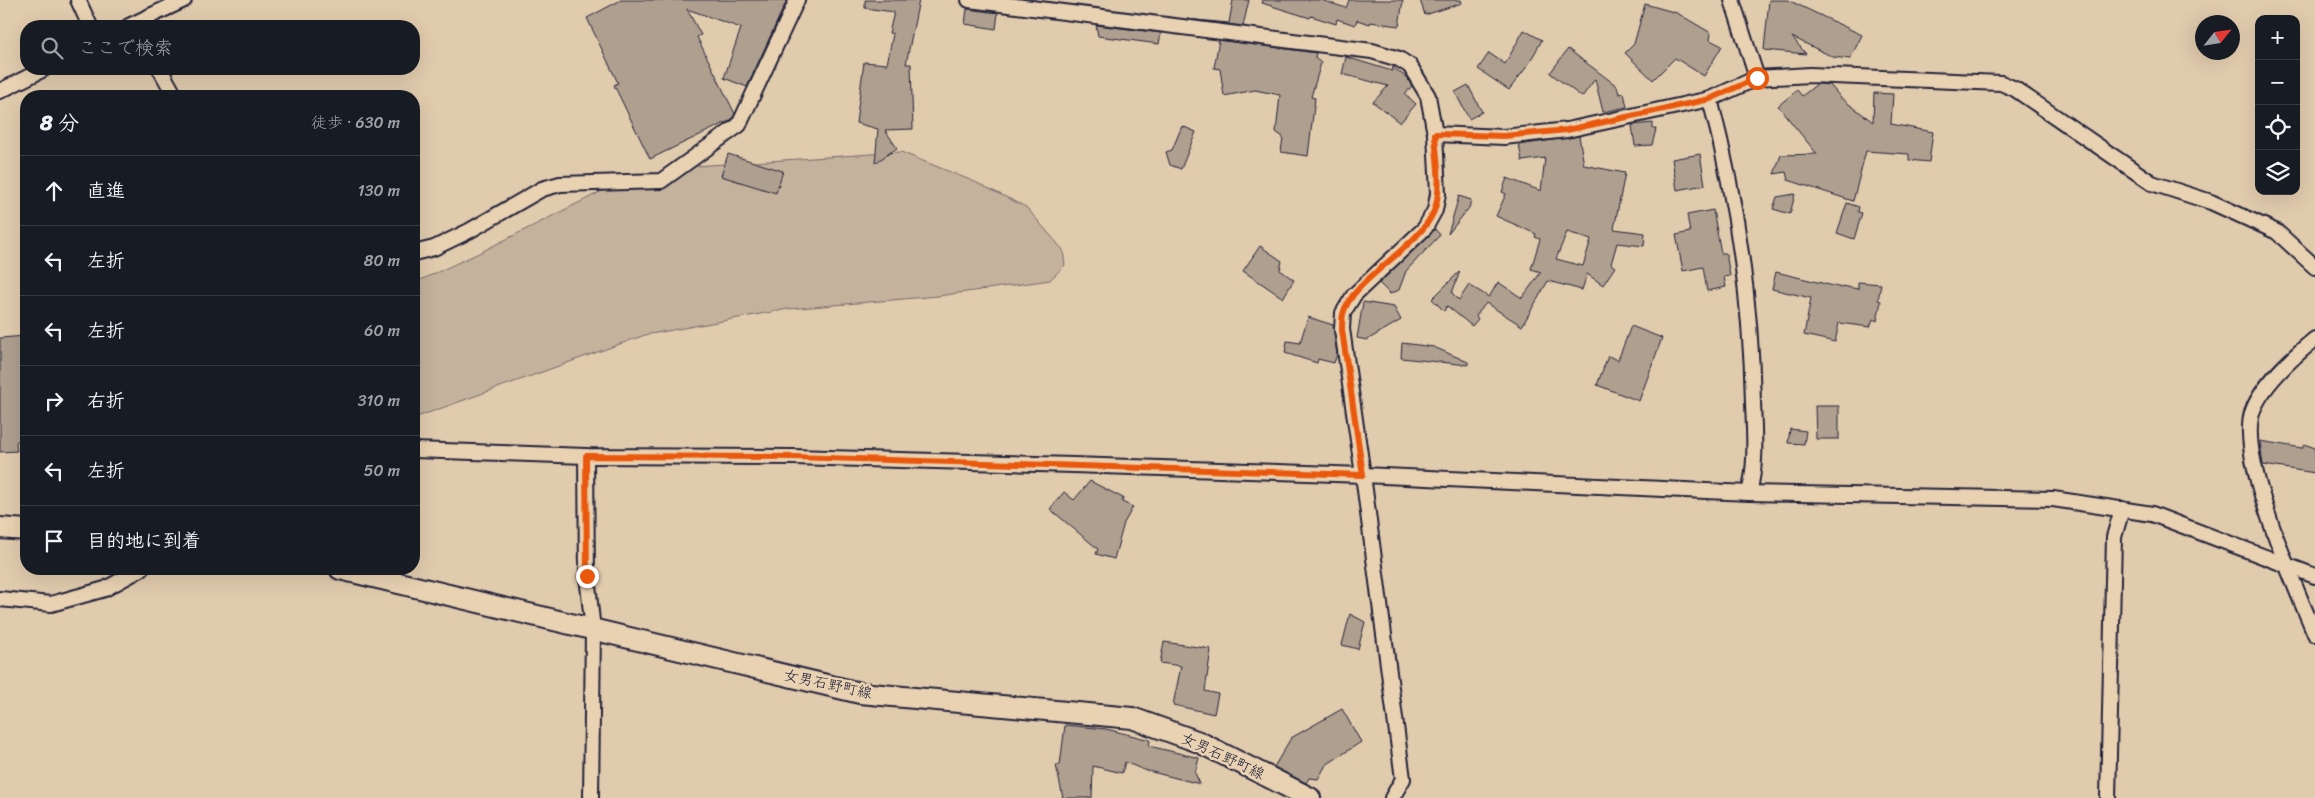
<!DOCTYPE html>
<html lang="ja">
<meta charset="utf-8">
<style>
body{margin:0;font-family:Sriracha,"Klee One",sans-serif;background:#242831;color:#f1f3f6}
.controls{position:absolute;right:15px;top:15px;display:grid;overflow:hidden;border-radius:10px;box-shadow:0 5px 20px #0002}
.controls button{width:45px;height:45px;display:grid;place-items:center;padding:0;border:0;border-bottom:1px solid #363941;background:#171b24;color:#f1f3f6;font:25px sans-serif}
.compass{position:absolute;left:2195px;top:15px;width:45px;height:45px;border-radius:50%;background:#171b24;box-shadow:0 5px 20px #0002;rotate:60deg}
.stop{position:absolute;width:15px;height:15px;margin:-11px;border:4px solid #ea580c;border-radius:50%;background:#fff}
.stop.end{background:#ea580c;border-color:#fff;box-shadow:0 1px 5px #0008}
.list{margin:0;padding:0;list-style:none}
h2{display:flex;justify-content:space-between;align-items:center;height:65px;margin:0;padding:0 20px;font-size:21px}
h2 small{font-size:16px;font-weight:400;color:#9ea1a6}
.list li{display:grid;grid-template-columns:32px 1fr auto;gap:15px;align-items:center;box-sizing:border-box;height:70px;padding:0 20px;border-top:1px solid #363941}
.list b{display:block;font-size:19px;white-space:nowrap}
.list em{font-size:16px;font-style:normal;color:#9ea1a6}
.icon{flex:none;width:28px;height:28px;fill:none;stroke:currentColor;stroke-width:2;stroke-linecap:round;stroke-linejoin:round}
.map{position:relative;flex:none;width:2315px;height:798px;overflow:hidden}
.search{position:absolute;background:#171b24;box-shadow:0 5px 20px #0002;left:20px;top:20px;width:400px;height:55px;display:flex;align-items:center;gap:12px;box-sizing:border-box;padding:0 18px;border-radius:20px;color:#9ea1a6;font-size:19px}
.panel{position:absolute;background:#171b24;box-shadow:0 5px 20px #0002;left:20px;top:90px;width:400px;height:485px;border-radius:20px}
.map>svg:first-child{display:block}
.green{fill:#c5b29d;stroke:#746a6c}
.building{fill:#ae9f8f;stroke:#22223b;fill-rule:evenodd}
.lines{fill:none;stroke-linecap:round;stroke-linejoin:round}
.street-casing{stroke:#22223b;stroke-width:18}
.secondary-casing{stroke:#22223b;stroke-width:24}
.street{stroke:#e9d2b2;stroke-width:14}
.secondary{stroke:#e9d2b2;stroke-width:20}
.route{stroke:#ea580c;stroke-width:6}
.labels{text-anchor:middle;stroke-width:5;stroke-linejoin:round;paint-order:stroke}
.street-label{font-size:15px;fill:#22223b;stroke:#e9d2b2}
</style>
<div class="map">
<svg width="2315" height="798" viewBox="0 0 2315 798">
<rect width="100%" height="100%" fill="#e1cbad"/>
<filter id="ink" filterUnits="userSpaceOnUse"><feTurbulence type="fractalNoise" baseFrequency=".02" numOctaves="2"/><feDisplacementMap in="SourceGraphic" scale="10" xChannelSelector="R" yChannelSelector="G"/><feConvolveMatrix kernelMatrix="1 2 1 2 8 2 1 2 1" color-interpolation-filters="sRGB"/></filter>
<g filter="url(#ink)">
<polygon class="green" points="901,152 975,182 1026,207 1063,250 1065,265 1050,280 938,296 788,309 645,335 414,418 414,283 479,253 602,191 695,166"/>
<g class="building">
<polygon points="621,0 787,0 747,87 724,78 741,28 687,9 701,35 697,37 735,114 731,120 650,159 614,85 618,83 587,18"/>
<polygon points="865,0 919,0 906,64 911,64 913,129 885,130 897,148 875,163 878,129 856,123 864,62 887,64 893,34 889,33 894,12 865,8"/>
<polygon points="1233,0 1249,0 1243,26 1186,19 1229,23"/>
<polygon points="1263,0 1321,0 1346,8 1349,0 1403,0 1399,26 1370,22 1370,24 1357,20 1355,25 1337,19 1336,24 1311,16 1310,18 1262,3"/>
<polygon points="1420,0 1461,0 1462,3 1425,15"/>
<polygon points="1769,0 1788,0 1862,35 1850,59 1833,57 1792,37 1806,54 1764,50"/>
<polygon points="1645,4 1677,13 1711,33 1710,40 1722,46 1704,76 1675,58 1653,80 1625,53 1634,44"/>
<polygon points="967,9 998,13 996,29 965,24"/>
<polygon points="1096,25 1161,33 1159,44 1098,36"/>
<polygon points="1524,30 1542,40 1528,65 1509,90 1478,69 1489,53 1505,64"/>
<polygon points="1219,40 1316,53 1315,58 1321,63 1311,97 1315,98 1308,156 1281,152 1283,137 1276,132 1280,95 1255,90 1224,96 1220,69 1214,68"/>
<polygon points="1568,49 1617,86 1619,94 1624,93 1627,107 1603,112 1595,79 1582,97 1550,73"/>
<polygon points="1346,57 1392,71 1393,67 1407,78 1412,86 1405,94 1416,104 1400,123 1373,102 1388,86 1342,74"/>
<polygon points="1817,84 1830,85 1841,98 1873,122 1874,93 1893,94 1891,124 1933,132 1929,162 1909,160 1909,154 1866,151 1853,201 1788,180 1786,172 1774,174 1781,155 1817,154 1778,106 1797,90 1802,96"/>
<polygon points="1468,85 1482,112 1469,119 1455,92"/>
<polygon points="1653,123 1653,129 1656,129 1652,145 1635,146 1632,125"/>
<polygon points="1182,126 1196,132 1181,169 1170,165 1166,152 1172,150"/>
<path d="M1579,136L1584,165L1625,173L1614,229L1645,233L1644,246L1617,243L1611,264L1615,267L1603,285L1587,274L1582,290L1548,281L1522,326L1486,303L1476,316L1478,319L1472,326L1447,306L1444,311L1432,299L1460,271L1452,293L1459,300L1469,285L1489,297L1498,282L1522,298L1541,272L1531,269L1540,239L1535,237L1536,234L1496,216L1506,194L1502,192L1507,178L1541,191L1545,158L1522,161L1519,145ZM1567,232L1591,239L1583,266L1556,259Z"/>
<polygon points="728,154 783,171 776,193 721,176"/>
<polygon points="1700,154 1705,185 1677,190 1672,159"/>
<polygon points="1795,194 1790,214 1773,209 1777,197"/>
<polygon points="1459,196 1471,200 1469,208 1448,234"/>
<polygon points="1847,203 1859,207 1858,212 1862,213 1854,239 1837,233"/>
<polygon points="1713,210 1721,253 1726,253 1730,276 1724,277 1726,287 1707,291 1703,267 1683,271 1676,235 1690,232 1687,215"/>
<polygon points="1435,229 1440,235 1406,271 1399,290 1390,294 1379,283"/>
<polygon points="1260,246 1282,261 1280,270 1294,280 1283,298 1243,271"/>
<polygon points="1776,272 1842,288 1842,286 1858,289 1858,282 1881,284 1878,300 1881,301 1877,321 1873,319 1870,327 1839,323 1835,342 1804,335 1811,298 1772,289"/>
<polygon points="1363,302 1394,307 1401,320 1367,340 1357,338"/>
<polygon points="1308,317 1333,325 1337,354 1334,363 1318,359 1317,363 1285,353 1287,341 1300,343"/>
<polygon points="1631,326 1662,338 1639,401 1597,385 1608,356 1618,360"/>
<polygon points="26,336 26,436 16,442 17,451 0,452 0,338"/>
<polygon points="1402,343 1434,347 1468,362 1468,365 1401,358"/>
<polygon points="1815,406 1839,406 1839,439 1816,439"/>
<polygon points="1790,429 1806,431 1804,444 1788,443"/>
<polygon points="2260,441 2302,448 2304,444 2315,448 2315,473 2263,465"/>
<polygon points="1090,481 1123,498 1122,502 1133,507 1124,523 1114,559 1096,554 1098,549 1050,509 1064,492 1074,500"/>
<polygon points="1350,614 1365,622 1358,649 1342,645"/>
<polygon points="1164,642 1211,649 1205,691 1218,694 1214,714 1173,705 1181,666 1160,663"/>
<polygon points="1342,709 1361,742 1326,765 1318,779 1309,778 1306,783 1274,767 1291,738"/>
<polygon points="1065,725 1106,729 1150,740 1149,746 1199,758 1195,773 1200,784 1144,770 1125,762 1122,773 1093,766 1092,798 1063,798 1056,765 1060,765"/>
</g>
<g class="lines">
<g class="street-casing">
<g id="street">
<polyline points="78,0 90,26"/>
<polyline points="969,0 1372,51 1399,59 1410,66 1428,96 1435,134 1438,194 1435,210 1425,228 1354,295 1343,313 1342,329 1363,475 1403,779 1392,798"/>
<polyline points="1732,0 1757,78"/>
<polyline points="129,26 184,0"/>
<polyline points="160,69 175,96"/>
<polyline points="0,91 44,69"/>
<path d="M1710,99C1736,198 1751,300 1753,402C1754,434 1757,462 1749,493"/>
<polyline points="1435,134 1504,137 1567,130 1710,99 1757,78 1810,75 2001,83 2015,89 2152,183 2211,202 2277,232 2315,267"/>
<polyline points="414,253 434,248 469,231 542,189 560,184 661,181 739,125 797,0"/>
<path d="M2315,339C2294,356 2260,387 2252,413C2238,460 2296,588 2315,634"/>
<polyline points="414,450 586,456 793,457 1073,465 1363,475 1749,493 2053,499 2152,514 2315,576"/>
<polyline points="586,456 587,576 593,630 591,798"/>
<polyline points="0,599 51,604 105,589 141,569"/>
<polyline points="2108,798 2114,537 2122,509"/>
</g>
</g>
<g class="secondary-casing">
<g id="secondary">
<polyline points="0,528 26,530"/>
<polyline points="340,569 860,693 1132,718 1199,742 1310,798"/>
</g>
</g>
<use href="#street" class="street"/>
<use href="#secondary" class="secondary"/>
</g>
</g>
<g class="lines" filter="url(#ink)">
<path class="route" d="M587,576L586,456L794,457L1363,475L1342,330C1342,325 1342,319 1343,314C1352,279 1418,249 1434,211C1443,188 1436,158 1435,134L1504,136L1567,130L1710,99L1757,78"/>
</g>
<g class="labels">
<g class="street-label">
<text transform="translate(828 684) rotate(12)" y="5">女男石野町線</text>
<text transform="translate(1223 756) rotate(25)" y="5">女男石野町線</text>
</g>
</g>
</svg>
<div class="controls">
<button>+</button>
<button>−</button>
<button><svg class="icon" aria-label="locate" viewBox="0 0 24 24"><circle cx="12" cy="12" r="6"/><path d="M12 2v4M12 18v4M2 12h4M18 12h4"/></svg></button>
<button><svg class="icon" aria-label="layers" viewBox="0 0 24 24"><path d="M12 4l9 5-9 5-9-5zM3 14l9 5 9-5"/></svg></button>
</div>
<svg class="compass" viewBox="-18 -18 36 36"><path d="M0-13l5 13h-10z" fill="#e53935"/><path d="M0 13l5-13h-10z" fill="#9ea1a6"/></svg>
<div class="stop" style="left:1757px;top:78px"></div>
<div class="stop end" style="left:587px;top:576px"></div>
<div class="search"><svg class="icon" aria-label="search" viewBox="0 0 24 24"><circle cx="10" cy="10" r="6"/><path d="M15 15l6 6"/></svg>ここで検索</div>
<section class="panel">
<h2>8 分<small>徒歩 · 630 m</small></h2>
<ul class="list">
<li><svg class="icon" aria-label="ahead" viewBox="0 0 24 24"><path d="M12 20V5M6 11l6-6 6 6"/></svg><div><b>直進</b></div><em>130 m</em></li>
<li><svg class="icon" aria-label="left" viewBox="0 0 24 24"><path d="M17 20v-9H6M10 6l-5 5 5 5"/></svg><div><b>左折</b></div><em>80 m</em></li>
<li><svg class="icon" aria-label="left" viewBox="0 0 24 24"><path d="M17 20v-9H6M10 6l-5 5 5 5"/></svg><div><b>左折</b></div><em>60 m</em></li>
<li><svg class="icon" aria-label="right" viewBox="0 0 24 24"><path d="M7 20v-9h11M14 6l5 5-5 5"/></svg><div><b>右折</b></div><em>310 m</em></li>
<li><svg class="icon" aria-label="left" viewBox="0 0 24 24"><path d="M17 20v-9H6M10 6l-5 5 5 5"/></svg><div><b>左折</b></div><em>50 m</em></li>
<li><svg class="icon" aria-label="arrive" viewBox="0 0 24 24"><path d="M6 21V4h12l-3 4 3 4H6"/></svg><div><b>目的地に到着</b></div></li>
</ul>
</section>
</div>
